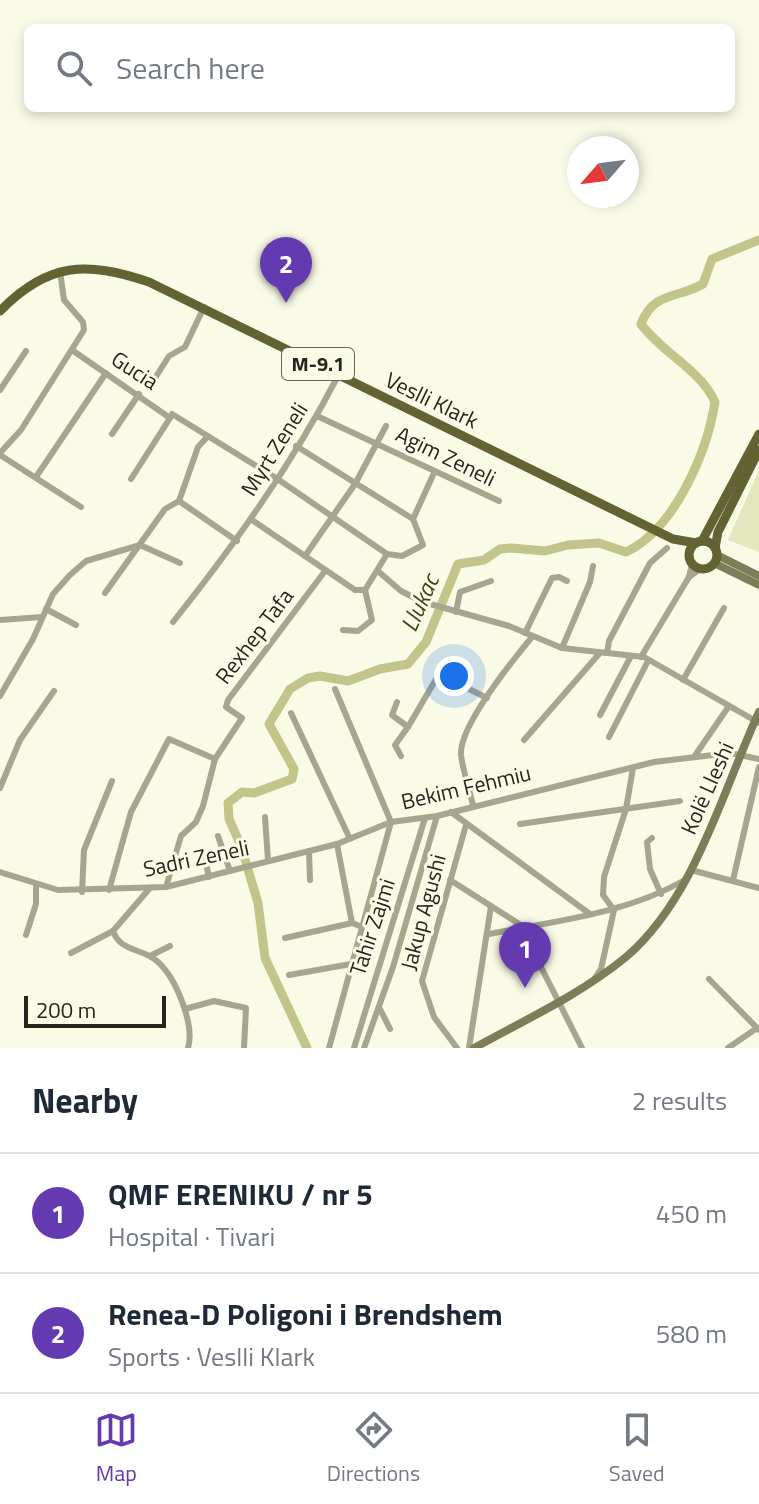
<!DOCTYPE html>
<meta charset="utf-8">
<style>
body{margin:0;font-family:"Titillium Web",sans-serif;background:#f2f2f3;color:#1f2937}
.compass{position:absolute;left:567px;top:136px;width:72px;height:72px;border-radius:50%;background:#fff;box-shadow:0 4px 12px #0003;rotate:242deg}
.scale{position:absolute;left:24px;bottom:20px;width:142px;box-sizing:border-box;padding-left:8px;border:4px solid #25251e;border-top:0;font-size:22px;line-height:28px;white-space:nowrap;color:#25251e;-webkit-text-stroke:6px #fafbe7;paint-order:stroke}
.you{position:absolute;left:454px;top:676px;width:28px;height:28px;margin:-20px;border:6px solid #fff;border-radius:50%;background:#1a73e8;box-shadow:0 0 0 12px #1a73e833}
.badge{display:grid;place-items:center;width:52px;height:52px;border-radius:50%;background:#643ab1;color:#fff;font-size:26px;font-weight:700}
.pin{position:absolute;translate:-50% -66px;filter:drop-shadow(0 2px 4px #0008)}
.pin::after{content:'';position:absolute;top:42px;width:28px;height:24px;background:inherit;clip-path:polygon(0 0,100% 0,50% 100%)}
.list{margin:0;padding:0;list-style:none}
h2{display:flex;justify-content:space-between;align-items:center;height:104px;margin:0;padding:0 32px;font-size:34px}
h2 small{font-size:26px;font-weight:400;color:#747a83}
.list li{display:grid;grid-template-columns:52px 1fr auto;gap:24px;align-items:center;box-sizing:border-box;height:120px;padding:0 32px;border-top:2px solid #e0e1e3}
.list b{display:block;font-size:30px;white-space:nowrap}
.list p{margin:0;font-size:26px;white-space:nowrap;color:#747a83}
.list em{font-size:26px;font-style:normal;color:#747a83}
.icon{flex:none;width:44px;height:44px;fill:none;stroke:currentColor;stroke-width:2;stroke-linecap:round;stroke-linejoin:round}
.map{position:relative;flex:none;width:759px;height:1048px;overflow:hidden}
.search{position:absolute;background:#fff;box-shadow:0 4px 12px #0003;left:24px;right:24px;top:24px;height:88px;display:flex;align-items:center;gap:20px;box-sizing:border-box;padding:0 28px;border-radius:12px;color:#747a83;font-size:30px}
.sheet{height:344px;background:#fff}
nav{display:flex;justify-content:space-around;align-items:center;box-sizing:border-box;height:112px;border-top:2px solid #e0e1e3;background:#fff;font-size:22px;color:#747a83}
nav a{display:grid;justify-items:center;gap:4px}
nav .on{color:#643ab1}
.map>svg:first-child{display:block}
.green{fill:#e4e6bd}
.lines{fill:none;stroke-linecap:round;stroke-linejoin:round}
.river{stroke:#c3c489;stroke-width:9}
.street{stroke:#a5a68d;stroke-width:6}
.secondary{stroke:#7d7e59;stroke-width:8}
.primary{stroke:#626233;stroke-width:9}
.labels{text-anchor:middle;stroke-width:6;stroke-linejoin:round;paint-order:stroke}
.shield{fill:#fafbe7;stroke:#65655a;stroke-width:2}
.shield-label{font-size:20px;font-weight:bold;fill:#25251e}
.street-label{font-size:22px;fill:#25251e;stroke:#fafbe7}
.water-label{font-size:24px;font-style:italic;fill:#454517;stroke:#fafbe7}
</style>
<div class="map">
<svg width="759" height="1048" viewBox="0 0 759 1048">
<rect width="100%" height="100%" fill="#fafbe7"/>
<polygon class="green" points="759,470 759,552 728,540"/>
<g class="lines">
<path class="river" d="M307,1048L265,958L258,903L241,846L229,819L228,803L242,792L254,793L292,779L294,769L269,724L290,689L308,678L320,676L348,681L380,669L408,664L426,642L458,564L484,560L500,549L511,548L545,551L568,545L599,543L626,552C675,529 707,452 715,402C700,369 663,354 641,324C654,291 677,299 703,284L712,259L759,240"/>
<g class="street">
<polyline points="72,350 170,418 131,479"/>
<polyline points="150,386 169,356 185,347 204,307"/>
<polyline points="0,390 26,351"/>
<polyline points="317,416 499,501"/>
<polyline points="170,418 172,414 276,478 387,554 402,556 423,545 413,519 296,446"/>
<polyline points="112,434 139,394"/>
<polyline points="0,453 21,430 84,330 83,322 64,300 60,271"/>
<polyline points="0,455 81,507"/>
<polyline points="36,477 106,373"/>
<polyline points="179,501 198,447 208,436"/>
<polyline points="179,501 237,541"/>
<polyline points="413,519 434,473"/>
<polyline points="252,520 355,590 365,590 387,554"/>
<polyline points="140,545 180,563"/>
<polyline points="305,556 355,484 386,426"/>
<polyline points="379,572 401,591 423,602 509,626 562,648 644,657 759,723"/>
<polyline points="689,577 700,569"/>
<polyline points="105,593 165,509 179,501"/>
<polyline points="46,609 76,625"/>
<polyline points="456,612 460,592 491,581"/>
<polyline points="0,620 42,617"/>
<path d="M173,622C235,544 293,463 339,374"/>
<polyline points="343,630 358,631 372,620 365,590"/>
<polyline points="525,633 552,578 559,577 567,581"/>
<polyline points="562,648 590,582 593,566"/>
<polyline points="607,653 609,641 650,563 667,548"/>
<polyline points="641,657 689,577 692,564"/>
<polyline points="683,680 724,608"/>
<polyline points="465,688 469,668 465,665"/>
<polyline points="0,696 33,639 53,594 70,575 86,561 140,545"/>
<polyline points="397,702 392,715 408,727 439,674 487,698"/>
<polyline points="291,713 350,839"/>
<polyline points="600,715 631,656"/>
<polyline points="609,737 648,661"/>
<polyline points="524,740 599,654"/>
<polyline points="401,756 395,745 408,727"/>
<polyline points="694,757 729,706"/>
<polyline points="0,788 20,740 54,691"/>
<path d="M473,805C469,789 463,771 461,755C459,726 513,660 532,637"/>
<polyline points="451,812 590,914"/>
<polyline points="265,817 268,861"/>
<polyline points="520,824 680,801"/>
<polyline points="218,836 230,871"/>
<polyline points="652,838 647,842 650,869 661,894"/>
<polyline points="337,844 352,923 362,927"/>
<polyline points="203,850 209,877"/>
<polyline points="309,851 310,880"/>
<polyline points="691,870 759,888"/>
<polyline points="0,872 58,890 166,887 337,844 391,822 437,816 654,762 730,753 759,759"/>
<polyline points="450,880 524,927"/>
<polyline points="733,880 759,767"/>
<polyline points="166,887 181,836 196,822 203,806 215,759 242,718 226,707 228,700 325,571"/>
<path d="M150,888L113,931C121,953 142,947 158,962C176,978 195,1025 188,1048"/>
<polyline points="109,890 131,812 169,739 215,759"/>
<polyline points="82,892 84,850 112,781"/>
<path d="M489,934C556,921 625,914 685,880"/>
<polyline points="26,935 36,904 36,885"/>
<polyline points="285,938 352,923"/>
<polyline points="71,953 113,931"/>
<polyline points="150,956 170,946"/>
<polyline points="539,963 582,1048"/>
<polyline points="289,975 351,964"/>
<polyline points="595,978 601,969 614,910 603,895 604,877 626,809 633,768"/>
<polyline points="709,979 759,1030"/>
<polyline points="185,1009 214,1001 246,1008 244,1048"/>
<polyline points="380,1009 390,1029"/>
<polyline points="329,1048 391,822 335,689"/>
<polyline points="354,1048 425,818"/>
<polyline points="364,1048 393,967 437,816"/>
<polyline points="457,1048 434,1017 422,981 466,825"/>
<polyline points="469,1048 491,906"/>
<polyline points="728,1048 757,1028"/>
</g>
<g class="secondary">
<polyline points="717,555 759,576"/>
<polyline points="714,563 759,585"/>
<path d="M474,1048C525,1020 581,994 626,957C695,898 722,792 759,712"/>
</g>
<g class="primary">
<path d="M0,311C48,262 86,261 149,282L673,539L696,543"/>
<circle cx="703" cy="555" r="14"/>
<polyline points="702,541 759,434"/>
<polyline points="715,548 718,532 759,450"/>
</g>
</g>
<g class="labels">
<rect class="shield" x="282" y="348" width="72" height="32" rx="6"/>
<g class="shield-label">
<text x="318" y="371">M-9.1</text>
</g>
<g class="street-label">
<text transform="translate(135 370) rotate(33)" y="8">Gucia</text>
<text transform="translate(432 400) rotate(26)" y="8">Veslli Klark</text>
<text transform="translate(274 449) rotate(-58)" y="8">Myrt Zeneli</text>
<text transform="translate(446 456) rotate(26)" y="8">Agim Zeneli</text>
<text transform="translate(254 636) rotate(-53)" y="8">Rexhep Tafa</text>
<text transform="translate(466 787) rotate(-13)" y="8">Bekim Fehmiu</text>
<text transform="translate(707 788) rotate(-66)" y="8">Kolë Lleshi</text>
<text transform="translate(196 858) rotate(-12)" y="8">Sadri Zeneli</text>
<text transform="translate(423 912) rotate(-75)" y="8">Jakup Agushi</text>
<text transform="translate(372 927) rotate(-72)" y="8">Tahir Zajmi</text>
</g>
<g class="water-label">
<text transform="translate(420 603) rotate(-66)" y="8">Llukac</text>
</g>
</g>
</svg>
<svg class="compass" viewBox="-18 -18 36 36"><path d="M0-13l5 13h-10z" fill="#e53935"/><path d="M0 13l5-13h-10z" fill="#747a83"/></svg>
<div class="scale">200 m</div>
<div class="you"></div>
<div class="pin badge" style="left:525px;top:988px">1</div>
<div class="pin badge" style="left:286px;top:303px">2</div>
<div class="search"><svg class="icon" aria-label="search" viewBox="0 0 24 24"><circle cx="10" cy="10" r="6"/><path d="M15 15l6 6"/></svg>Search here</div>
</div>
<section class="sheet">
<h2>Nearby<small>2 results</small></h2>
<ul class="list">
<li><span class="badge">1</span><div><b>QMF ERENIKU / nr 5</b><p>Hospital · Tivari</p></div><em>450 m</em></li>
<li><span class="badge">2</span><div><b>Renea-D Poligoni i Brendshem</b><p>Sports · Veslli Klark</p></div><em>580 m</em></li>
</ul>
</section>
<nav>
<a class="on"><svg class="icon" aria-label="map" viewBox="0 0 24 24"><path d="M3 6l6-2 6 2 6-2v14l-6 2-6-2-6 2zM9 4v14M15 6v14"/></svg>Map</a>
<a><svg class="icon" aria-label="directions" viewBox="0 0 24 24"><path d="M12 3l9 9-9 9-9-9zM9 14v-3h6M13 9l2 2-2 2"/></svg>Directions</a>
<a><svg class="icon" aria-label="saved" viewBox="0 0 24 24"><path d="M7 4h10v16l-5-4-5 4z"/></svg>Saved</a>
</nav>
